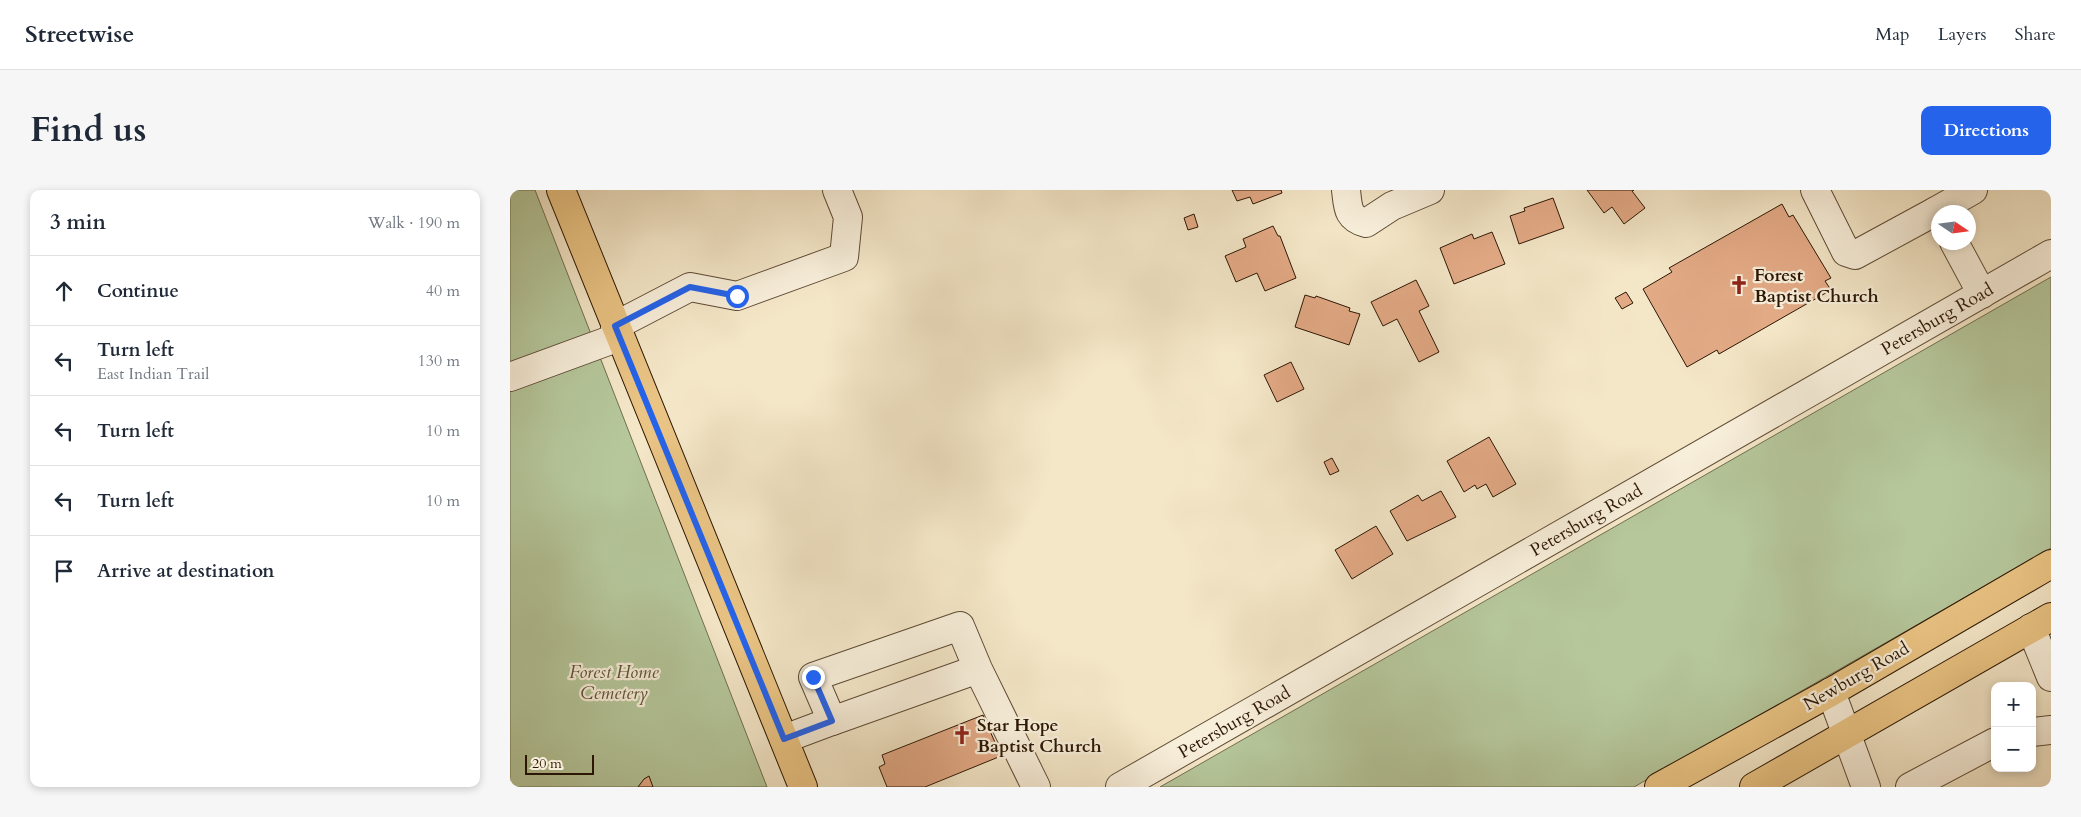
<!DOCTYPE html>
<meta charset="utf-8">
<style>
body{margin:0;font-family:Cardo,serif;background:#f6f6f7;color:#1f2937}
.controls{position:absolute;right:15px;bottom:15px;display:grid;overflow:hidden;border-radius:10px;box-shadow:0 2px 8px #0003}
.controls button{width:45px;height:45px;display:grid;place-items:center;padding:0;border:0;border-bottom:1px solid #e0e1e3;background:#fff;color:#1f2937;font:25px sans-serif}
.compass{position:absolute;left:1421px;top:15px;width:45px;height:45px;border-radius:50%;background:#fff;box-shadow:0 2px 8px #0003;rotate:103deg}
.scale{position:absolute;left:15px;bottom:12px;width:69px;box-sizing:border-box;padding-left:5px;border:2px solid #2c1704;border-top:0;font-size:14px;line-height:18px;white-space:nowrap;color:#2c1704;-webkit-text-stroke:4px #f8efdb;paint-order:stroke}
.stop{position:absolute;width:15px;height:15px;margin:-11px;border:4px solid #2563eb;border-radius:50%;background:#fff}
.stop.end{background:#2563eb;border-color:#fff;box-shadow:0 1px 5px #0008}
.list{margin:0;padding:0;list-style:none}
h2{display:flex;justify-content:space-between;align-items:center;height:65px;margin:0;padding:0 20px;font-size:21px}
h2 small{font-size:16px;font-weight:400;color:#747a83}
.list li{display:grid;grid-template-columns:32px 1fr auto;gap:15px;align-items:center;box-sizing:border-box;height:70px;padding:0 20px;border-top:1px solid #e0e1e3}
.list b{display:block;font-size:19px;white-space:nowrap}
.list p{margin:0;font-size:16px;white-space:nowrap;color:#747a83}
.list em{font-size:16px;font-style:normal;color:#747a83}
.icon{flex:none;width:28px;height:28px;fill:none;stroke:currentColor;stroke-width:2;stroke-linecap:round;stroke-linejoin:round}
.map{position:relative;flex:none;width:1541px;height:597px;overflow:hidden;border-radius:10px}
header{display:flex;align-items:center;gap:30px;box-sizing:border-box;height:70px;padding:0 25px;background:#fff;border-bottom:1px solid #e0e1e3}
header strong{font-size:24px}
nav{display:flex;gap:28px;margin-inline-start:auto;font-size:18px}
.intro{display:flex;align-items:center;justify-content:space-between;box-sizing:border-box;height:120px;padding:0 30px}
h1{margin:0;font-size:35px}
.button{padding:12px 22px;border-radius:10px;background:#2563eb;color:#fff;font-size:18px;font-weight:700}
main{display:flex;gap:30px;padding:0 30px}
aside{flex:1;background:#fff;border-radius:10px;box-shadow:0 2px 8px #0003}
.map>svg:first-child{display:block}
.green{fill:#b5c79b;stroke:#706f50}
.building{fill:#e3aa86;stroke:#2c1704}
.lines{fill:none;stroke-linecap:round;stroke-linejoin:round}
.minor-casing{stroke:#5e4b35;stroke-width:30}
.major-casing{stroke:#2c1704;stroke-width:30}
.minor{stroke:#f8efdb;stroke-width:28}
.major{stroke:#eac484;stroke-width:28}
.route{stroke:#2563eb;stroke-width:6}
.labels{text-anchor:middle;stroke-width:4.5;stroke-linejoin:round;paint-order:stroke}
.poi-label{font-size:18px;font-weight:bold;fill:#2c1704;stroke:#f8efdb;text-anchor:start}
.street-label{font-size:18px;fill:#2c1704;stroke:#f8efdb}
.park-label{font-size:18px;font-style:italic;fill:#5c5539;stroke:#f8efdb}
</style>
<header>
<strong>Streetwise</strong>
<nav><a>Map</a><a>Layers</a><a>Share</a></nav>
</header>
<div class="intro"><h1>Find us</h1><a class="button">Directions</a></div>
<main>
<aside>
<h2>3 min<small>Walk · 190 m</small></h2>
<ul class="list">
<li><svg class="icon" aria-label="ahead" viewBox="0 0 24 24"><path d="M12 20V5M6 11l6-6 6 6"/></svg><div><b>Continue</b></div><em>40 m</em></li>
<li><svg class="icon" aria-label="left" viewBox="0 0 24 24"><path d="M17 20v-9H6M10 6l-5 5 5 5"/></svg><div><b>Turn left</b><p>East Indian Trail</p></div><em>130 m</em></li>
<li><svg class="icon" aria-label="left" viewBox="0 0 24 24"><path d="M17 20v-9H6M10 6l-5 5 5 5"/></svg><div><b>Turn left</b></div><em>10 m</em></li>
<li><svg class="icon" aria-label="left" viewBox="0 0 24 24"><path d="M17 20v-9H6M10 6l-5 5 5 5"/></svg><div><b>Turn left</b></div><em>10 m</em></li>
<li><svg class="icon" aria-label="arrive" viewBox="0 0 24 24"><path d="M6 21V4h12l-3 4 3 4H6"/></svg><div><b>Arrive at destination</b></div></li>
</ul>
</aside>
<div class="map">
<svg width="1541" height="597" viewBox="0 0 1541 597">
<rect width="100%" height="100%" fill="#f4e7c8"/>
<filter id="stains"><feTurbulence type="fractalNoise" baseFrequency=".004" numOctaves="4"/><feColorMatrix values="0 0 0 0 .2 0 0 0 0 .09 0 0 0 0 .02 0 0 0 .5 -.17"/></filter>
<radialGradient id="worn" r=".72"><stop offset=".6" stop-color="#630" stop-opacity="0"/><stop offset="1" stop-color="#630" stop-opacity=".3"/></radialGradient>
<g class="green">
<polygon points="0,0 25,0 257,597 0,597"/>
<polygon points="1541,87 1541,358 1124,597 650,597"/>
</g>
<g class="building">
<polygon points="722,0 771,0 772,3 743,14 740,7 727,11"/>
<polygon points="1077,0 1124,0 1122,1 1135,18 1114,34 1102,17 1094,23"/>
<polygon points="1043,8 1054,38 1009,54 1000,26 1015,21 1014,18"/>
<polygon points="1272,14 1279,27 1283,25 1321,88 1315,91 1321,100 1209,164 1207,160 1177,177 1133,99 1162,82 1159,78"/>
<polygon points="684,24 688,37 678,40 674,28"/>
<polygon points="763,36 768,46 770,46 786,88 755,101 747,83 726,92 715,66 736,57 733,49"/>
<polygon points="982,42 995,74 944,94 930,58 962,44 964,49"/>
<polygon points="906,90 919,116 909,121 929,162 909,172 887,129 873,136 861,112"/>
<polygon points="1116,102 1123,113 1112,119 1105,108"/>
<polygon points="795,105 805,108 806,106 840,118 839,121 850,124 839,155 785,137"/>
<polygon points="781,172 794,199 767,212 754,185"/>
<polygon points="979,247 1006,294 983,307 976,294 967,299 965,295 954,302 937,271"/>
<polygon points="822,268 829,281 820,285 814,272"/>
<polygon points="931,301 946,327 897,351 880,321 908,305 912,311"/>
<polygon points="866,336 883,364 842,389 825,360"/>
<polygon points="473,525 491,566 415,597 377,597 369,577 375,574 372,565"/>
<polygon points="139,586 143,597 128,597 134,589"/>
</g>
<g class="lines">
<g class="minor-casing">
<g id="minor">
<path d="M836,0C838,17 837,28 856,33L882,16L920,0"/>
<polyline points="1305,0 1336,62 1345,65 1426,21"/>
<polyline points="1428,25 1426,21 1463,0"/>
<polyline points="1444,52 1472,104"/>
<polyline points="105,136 180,97 227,106 334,67 338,27 327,0"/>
<polyline points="0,187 109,147"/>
<polyline points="1521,438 1541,487"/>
<polyline points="468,479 322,531 303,487 450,436 468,479 526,597"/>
<polyline points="1321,502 1356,597"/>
<polyline points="1522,542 1541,540"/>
<polyline points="274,549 322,531"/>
<polyline points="610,597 1541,64"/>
<polyline points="1400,597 1485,552"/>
</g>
</g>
<g class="major-casing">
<g id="major">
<polyline points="51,0 293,597"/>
<polyline points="1149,597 1321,502 1541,374"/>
<polyline points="1244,597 1541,427"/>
</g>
</g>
<use href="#minor" class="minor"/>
<use href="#major" class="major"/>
</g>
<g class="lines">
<polyline class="route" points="227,106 180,97 105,136 274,549 322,531 303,487"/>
</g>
<defs>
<g id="church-bare" transform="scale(1.5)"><path d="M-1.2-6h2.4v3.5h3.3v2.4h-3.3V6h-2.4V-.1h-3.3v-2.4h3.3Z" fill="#8f2418" stroke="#f8efdb" stroke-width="2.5" paint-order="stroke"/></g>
</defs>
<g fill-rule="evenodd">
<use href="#church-bare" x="1229" y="95"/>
<use href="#church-bare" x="452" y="545"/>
</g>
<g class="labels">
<g class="poi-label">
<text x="1244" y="91">Forest<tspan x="1244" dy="21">Baptist Church</tspan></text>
<text x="467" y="541">Star Hope<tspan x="467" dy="21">Baptist Church</tspan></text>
</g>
<g class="street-label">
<text transform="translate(1427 129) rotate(-30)" y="6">Petersburg Road</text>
<text transform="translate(1076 330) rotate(-30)" y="6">Petersburg Road</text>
<text transform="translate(1346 486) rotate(-30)" y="6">Newburg Road</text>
<text transform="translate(724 532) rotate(-30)" y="6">Petersburg Road</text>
</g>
<g class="park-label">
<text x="104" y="488">Forest Home<tspan x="104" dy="21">Cemetery</tspan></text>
</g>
</g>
<rect width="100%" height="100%" filter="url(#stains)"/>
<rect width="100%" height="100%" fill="url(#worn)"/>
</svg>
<div class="controls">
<button>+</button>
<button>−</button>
</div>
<svg class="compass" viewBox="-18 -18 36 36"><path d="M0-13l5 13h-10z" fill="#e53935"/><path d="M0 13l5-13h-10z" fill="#747a83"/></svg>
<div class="scale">20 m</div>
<div class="stop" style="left:227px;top:106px"></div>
<div class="stop end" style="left:303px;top:487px"></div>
</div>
</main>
